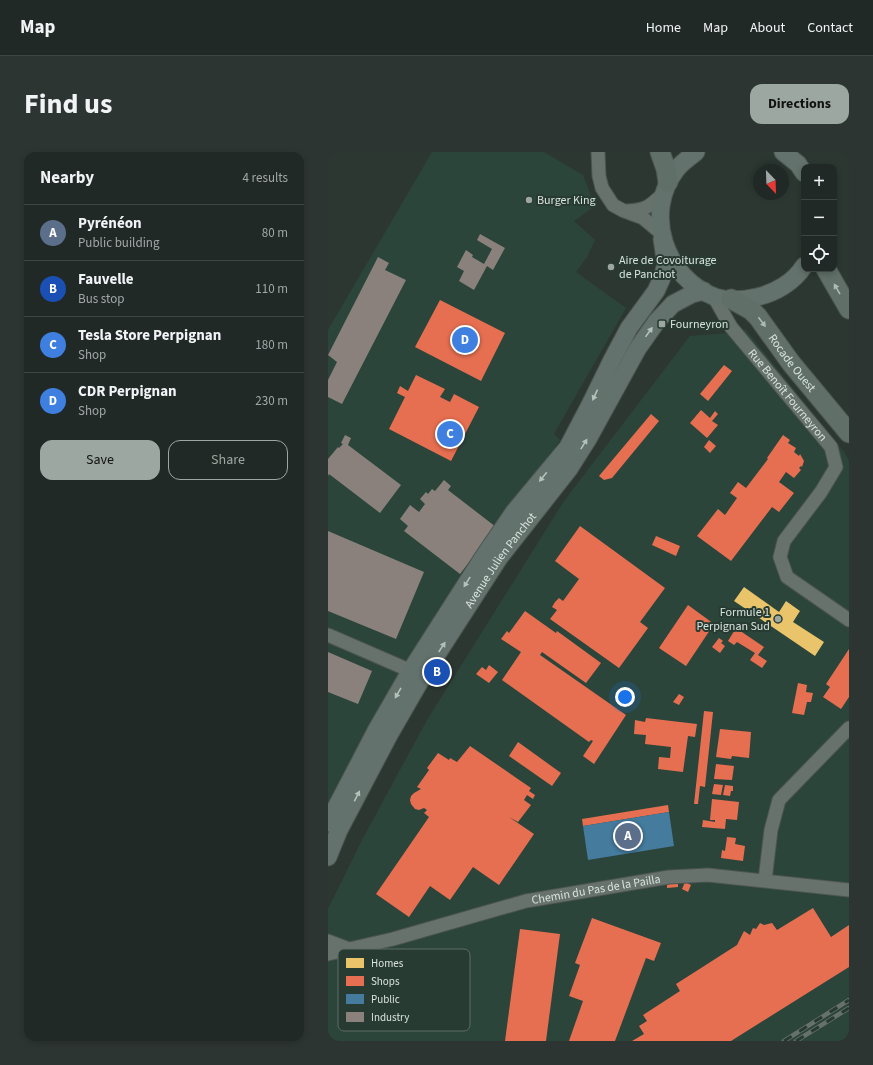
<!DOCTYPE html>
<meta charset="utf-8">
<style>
body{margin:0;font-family:"Source Sans 3",sans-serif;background:#2d3532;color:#f1f3f6}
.controls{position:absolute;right:12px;top:12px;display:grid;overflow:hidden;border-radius:8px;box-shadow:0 2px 6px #0003}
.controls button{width:36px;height:36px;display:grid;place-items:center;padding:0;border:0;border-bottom:1px solid #3e4543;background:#212926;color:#f1f3f6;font:20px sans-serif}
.compass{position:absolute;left:425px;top:12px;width:36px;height:36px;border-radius:50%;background:#212926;box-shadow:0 2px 6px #0003;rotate:157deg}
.you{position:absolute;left:297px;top:545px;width:14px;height:14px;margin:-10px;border:3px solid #fff;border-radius:50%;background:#1a73e8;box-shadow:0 0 0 6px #1a73e833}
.badge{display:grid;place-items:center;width:26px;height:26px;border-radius:50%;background:#9ca7a1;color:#fff;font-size:13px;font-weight:700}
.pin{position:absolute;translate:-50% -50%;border:2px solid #fff;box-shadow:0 1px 4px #0006}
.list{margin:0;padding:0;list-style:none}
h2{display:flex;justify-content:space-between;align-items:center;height:52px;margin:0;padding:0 16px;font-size:17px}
h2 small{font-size:13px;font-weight:400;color:#a2a6a7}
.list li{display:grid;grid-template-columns:26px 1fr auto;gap:12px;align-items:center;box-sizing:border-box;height:56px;padding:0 16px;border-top:1px solid #3e4543}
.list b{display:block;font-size:15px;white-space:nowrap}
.list p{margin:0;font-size:13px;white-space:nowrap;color:#a2a6a7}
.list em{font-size:13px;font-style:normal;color:#a2a6a7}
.actions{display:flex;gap:8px;padding:12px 16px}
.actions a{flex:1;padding:9px 0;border:1px solid #9ca7a1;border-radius:12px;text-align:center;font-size:14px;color:#9ca7a1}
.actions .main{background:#9ca7a1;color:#111}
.icon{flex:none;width:22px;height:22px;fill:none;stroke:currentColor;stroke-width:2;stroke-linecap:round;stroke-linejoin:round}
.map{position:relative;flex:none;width:521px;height:889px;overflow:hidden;border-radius:12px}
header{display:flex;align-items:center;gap:24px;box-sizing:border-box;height:56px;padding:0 20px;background:#212926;border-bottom:1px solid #3e4543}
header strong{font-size:19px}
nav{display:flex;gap:22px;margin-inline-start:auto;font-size:14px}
.intro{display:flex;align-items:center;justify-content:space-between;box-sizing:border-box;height:96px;padding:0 24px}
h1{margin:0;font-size:28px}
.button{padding:10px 18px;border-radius:12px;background:#9ca7a1;color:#111;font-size:14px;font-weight:700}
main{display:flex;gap:24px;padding:0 24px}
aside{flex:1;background:#212926;border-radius:12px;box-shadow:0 2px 6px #0003}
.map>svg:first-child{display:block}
.built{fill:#2c453a}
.homes{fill:#e9c46a}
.shops{fill:#e76f51}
.public{fill:#457b9d}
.industry{fill:#8a817c}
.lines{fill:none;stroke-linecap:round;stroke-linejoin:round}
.minor-casing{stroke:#4c5551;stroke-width:15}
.major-casing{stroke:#4c5551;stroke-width:19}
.highway-casing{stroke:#4c5551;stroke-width:21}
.minor{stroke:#67726d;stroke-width:13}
.major{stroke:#63726c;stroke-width:17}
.highway{stroke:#606f68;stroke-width:19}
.rail-casing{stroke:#67716c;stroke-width:4.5}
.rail{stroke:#283b32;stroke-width:3;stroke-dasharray:9;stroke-linecap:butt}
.oneway{fill:#aebab4}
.oneway2{fill:#b5c1bb}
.poi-dot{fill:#9ca7a1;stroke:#283b32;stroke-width:1.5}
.labels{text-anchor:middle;stroke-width:4;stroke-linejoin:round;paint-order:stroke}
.poi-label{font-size:12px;fill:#d8e3dd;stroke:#283b32;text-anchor:start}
.street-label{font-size:12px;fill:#d8e3dd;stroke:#283b32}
.key{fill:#283b32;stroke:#5d6d65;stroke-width:1}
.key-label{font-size:11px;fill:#d8e3dd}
</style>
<header>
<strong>Map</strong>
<nav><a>Home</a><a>Map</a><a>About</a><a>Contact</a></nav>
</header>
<div class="intro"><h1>Find us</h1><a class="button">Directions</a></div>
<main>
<aside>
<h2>Nearby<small>4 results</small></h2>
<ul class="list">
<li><span class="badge" style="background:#5c6f8a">A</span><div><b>Pyrénéon</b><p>Public building</p></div><em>80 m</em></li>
<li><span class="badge" style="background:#1a4fb4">B</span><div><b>Fauvelle</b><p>Bus stop</p></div><em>110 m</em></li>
<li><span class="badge" style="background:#3f7fe0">C</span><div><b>Tesla Store Perpignan</b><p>Shop</p></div><em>180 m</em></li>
<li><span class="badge" style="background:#3f7fe0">D</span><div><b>CDR Perpignan</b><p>Shop</p></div><em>230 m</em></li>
</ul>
<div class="actions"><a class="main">Save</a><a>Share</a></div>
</aside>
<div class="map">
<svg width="521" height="889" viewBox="0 0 521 889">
<rect width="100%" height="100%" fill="#2c3732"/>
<g class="built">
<polygon points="104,0 216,0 255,23 267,54 246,69 267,88 259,105 248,120 298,156 226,282 232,288 188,354 0,654 0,178"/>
<polygon points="417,177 516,300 521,309 521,889 0,889 0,757 34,688 99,568 236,349 362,184 400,181"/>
</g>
<polygon class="homes" points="416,435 451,460 458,449 472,459 465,470 496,490 487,504 406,449"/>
<g class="shops">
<polygon points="112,148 177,181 153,229 87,195"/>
<polygon points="396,213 404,219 380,249 372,242"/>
<polygon points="88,223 117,237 112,245 122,250 126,242 151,255 123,309 61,277 77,245 69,241 72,234 80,239"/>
<polygon points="373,258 382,266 387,259 390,262 384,269 390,273 379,286 362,271"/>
<polygon points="323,262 331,269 284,326 276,328 271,324"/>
<polygon points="455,283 462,288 460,291 468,296 466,300 471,304 472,302 476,309 474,315 473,314 471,316 473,318 466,326 458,320 451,330 466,341 451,360 444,355 403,409 369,384 390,357 397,363 409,346 402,341 410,330 418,336 440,307 439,306"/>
<polygon points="381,288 388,294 382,301 376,295"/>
<polygon points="252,374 337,436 312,470 320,476 291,516 222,467 229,458 224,455 227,450 231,446 235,449 251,427 227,409"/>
<polygon points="328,384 352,394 348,404 324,393"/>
<polygon points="360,453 386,472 358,514 331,496"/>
<polygon points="197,459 228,481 229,479 273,511 258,531 214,500 212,503 298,563 266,612 255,604 265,589 263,588 261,590 174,528 193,500 173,487 179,479 181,481"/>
<polygon points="408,476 436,495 430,503 439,509 434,516 422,508 427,501 409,490 406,493 400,489"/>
<polygon points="391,486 395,489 393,491 397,494 392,501 384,495"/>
<polygon points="521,497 521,545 513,557 495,545 502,535 498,532"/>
<polygon points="161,513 170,520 161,531 148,522 154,515 158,518"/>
<polygon points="470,531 479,533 478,540 485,541 483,550 479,550 476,563 464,561"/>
<polygon points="351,542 356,545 351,553 345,550"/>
<polygon points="376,559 385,560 377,635 372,634 370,652 366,652"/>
<polygon points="318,566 369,572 367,585 360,584 355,620 330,617 331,605 342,606 343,595 317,592 318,583 306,582 307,568 317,570"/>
<polygon points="392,577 423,580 421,606 404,604 403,607 388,605"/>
<polygon points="190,590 233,621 224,634 181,604"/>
<polygon points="142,594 203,636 201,639 207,643 205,647 199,643 196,648 203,653 190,670 181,665 206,682 171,733 145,715 122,748 102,734 81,765 48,742 101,665 96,661 99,658 96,656 91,658 87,657 83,652 82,648 83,644 86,641 93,637 89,635 101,618 99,616 110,601 121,608 122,606 129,610"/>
<polygon points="388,612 406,614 404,628 386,627"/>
<polygon points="386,632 395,633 393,643 384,642"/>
<polygon points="397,633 405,634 405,639 403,639 402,644 395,643"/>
<polygon points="384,647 411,650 409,668 398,667 397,677 374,675 375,668 387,670 387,668 382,668"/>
<polygon points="340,653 341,660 255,674 254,667"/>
<polygon points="399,685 408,686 407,692 417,694 415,709 393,706 394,698 397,699"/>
<polygon points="350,730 350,735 339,736 339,731"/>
<polygon points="357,730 363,733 360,740 354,737"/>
<polygon points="485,756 503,785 521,773 521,815 403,889 304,889 316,882 311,874 319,869 315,863 352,839 348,832 409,793 416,779 422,783 425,776 428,777 432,771 436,773 444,771 449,778"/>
<polygon points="264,766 333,791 326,809 318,806 287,889 241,889 255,849 241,844 252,813 247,811"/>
<polygon points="192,777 232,782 218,889 177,889"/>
</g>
<polygon class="public" points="341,660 346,694 260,708 255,674"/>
<g class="industry">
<polygon points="152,82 177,96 165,118 159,114 146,138 131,129 136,119 129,115 138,98 145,103 144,105 156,112 164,97 149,88"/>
<polygon points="50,105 61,111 57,118 78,128 14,252 0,245 0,228 9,210 0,203"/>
<polygon points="17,283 23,286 20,293 73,333 52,361 1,322 0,324 0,307 10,295 11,296 15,292 13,291"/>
<polygon points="116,328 123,334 120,338 168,375 132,422 76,379 80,374 72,367 82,353 91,360 97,352 92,347 98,340 100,342 104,337 107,339"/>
<polygon points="0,379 96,420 68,487 0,459"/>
<polygon points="0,500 44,519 30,552 0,540"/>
</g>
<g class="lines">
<g class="minor-casing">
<g id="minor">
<polyline points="270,0 271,24 274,36 285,53 296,59 315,66 333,81"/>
<path d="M299,59C319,58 322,54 336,41"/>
<path id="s1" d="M386,145L403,175L503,295L508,315L493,340L456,389L452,405L459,425L521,468"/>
<polyline points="0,483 90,522"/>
<polyline points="437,728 443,678 451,648 521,576"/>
<polyline points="0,789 21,797"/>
<path id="s2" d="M0,802L65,787L198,749L341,725L380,723L521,738"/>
</g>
</g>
<g class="major-casing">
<g id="major">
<path d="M368,0C361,6 353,11 348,18C315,61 337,126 387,145C399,149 416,148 429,145C447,141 466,130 476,114"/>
<polyline points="455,0 470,12 476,21"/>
<polyline points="0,671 49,577 83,518 154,407 186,360 240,295 262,253 284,208 301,176 328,139 333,128 338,113 334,87"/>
<path id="s3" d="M0,705L11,678L61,583L95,524L171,406L241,317L260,287L310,196L329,169L345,152L364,142L376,139"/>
</g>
</g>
<g class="highway-casing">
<g id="highway">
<polyline points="332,0 338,17 340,30"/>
<polyline points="498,117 521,157"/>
<path id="s4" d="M403,147L423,158L430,165L463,211L521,281"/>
</g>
</g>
<use href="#minor" class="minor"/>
<use href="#major" class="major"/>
<use href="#highway" class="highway"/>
<g class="rail-casing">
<g id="rail">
<polyline points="456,889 521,848"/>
<polyline points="468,889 521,856"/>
</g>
</g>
<use href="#rail" class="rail"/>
</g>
<defs><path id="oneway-solid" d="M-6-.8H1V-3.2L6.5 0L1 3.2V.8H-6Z"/></defs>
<g class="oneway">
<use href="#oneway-solid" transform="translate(509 137) rotate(-120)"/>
<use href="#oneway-solid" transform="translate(434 170) rotate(53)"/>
</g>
<g class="oneway2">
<use href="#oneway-solid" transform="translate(321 180) rotate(-54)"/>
<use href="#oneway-solid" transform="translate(267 243) rotate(115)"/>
<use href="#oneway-solid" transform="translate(256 292) rotate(-58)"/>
<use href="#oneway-solid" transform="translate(215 325) rotate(129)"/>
<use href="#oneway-solid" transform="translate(139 430) rotate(122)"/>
<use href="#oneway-solid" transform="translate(114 495) rotate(-57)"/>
<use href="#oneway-solid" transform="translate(70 541) rotate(120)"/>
<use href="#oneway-solid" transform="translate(29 644) rotate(-63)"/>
</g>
<g class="poi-dot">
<circle cx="201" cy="48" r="4"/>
<circle cx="283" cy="115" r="4"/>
<rect x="330" y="168" width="8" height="8" rx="2"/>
<circle cx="450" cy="467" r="4"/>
</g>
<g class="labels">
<g class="poi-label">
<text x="209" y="52">Burger King</text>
<text x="291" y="112">Aire de Covoiturage<tspan x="291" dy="14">de Panchot</tspan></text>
<text x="342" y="176">Fourneyron</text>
<text x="442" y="464" text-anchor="end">Formule 1<tspan x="442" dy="14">Perpignan Sud</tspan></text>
</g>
<g class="street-label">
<text dy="4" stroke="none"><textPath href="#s4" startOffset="90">Rocade Ouest</textPath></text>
<text dy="4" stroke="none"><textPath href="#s1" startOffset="123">Rue Benoît Fourneyron</textPath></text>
<text dy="4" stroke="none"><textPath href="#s3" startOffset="344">Avenue Julien Panchot</textPath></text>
<text dy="4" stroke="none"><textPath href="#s2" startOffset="276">Chemin du Pas de la Pailla</textPath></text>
</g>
</g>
<rect x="10" y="797" width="132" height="82" rx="6" class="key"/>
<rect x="18" y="806" width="18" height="10" fill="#e9c46a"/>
<rect x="18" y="824" width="18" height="10" fill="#e76f51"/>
<rect x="18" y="842" width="18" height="10" fill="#457b9d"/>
<rect x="18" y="860" width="18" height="10" fill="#8a817c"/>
<g class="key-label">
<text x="43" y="815">Homes</text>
<text x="43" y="833">Shops</text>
<text x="43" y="851">Public</text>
<text x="43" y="869">Industry</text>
</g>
</svg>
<div class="controls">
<button>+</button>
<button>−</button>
<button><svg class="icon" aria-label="locate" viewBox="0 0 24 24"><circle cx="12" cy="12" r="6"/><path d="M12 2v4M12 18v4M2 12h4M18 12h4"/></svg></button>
</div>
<svg class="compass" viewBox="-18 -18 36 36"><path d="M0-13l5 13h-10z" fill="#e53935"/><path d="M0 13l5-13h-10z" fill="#a2a6a7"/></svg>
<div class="you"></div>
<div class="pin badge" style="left:300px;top:684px;background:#5c6f8a">A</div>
<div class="pin badge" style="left:109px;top:520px;background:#1a4fb4">B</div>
<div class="pin badge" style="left:122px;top:282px;background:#3f7fe0">C</div>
<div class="pin badge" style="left:137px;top:188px;background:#3f7fe0">D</div>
</div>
</main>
